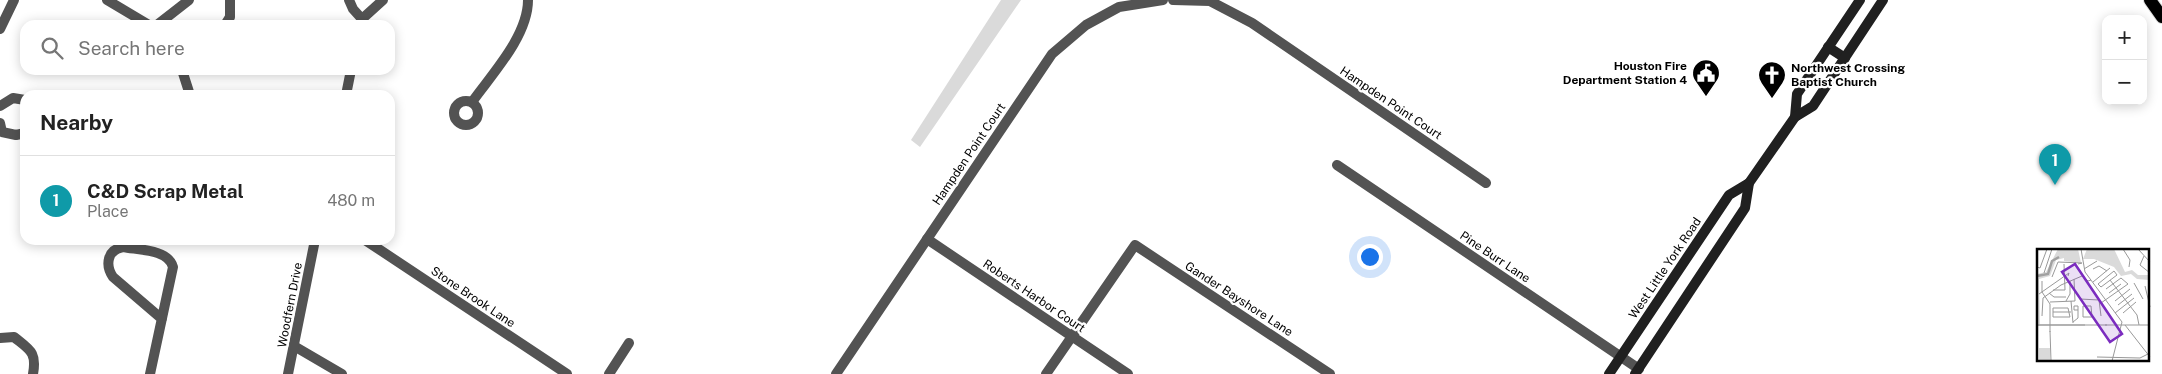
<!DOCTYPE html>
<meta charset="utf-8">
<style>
body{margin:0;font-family:"Public Sans",sans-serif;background:#f2f2f2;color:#222}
.controls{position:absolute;right:15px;top:15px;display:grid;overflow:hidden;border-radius:10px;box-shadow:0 2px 12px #0003}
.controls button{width:45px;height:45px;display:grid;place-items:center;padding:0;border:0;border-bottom:1px solid #e0e0e0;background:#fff;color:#222;font:25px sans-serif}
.you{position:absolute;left:1369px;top:256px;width:18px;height:18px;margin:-12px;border:4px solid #fff;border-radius:50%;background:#1a73e8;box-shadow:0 0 0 8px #1a73e833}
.badge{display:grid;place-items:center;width:32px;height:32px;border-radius:50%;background:#d93025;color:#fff;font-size:16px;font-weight:700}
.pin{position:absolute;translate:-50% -41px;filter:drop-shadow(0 1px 2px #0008)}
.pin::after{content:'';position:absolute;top:26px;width:18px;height:15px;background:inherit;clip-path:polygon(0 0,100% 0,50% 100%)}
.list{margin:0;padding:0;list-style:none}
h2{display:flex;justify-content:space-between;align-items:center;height:65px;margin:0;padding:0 20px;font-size:21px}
h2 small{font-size:16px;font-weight:400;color:#767676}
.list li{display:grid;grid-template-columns:32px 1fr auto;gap:15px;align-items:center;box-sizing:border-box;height:90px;padding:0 20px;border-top:1px solid #e0e0e0}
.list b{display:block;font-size:19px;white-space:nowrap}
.list p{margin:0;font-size:16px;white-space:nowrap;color:#767676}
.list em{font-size:16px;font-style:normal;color:#767676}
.icon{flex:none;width:28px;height:28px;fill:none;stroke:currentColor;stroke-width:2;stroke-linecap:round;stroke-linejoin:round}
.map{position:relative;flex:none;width:2162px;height:374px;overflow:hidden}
.search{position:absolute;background:#fff;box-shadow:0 2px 12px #0003;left:20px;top:20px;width:375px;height:55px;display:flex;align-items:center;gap:12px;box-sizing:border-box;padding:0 18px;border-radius:15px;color:#767676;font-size:19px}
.panel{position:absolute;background:#fff;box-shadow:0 2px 12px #0003;left:20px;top:90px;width:375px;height:155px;border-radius:15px}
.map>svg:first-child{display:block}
.green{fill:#dadada}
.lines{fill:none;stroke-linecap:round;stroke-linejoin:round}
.primary-casing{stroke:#dbdbdb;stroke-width:14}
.minor{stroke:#535353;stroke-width:10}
.secondary{stroke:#202020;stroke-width:10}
.primary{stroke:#000;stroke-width:12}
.labels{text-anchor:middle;stroke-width:4.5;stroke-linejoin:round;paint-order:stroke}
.poi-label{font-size:12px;font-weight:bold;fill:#000;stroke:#fff;text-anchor:end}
.street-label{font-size:12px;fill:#000;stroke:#fff}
.inset-river{fill:none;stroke:#a1a1a1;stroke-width:2.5}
.inset-road{fill:none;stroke:#999;stroke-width:1}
.view{fill:#7b2cbf;fill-opacity:0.15;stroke:#7b2cbf;stroke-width:2.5}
.inset-edge{fill:none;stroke:#000;stroke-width:2.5}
</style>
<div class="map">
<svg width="2162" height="374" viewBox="0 0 2162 374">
<rect width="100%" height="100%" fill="#fff"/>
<polygon class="green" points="1001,0 1021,0 920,147 911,140"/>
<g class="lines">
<g class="primary-casing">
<polyline id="primary" points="2150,0 2162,17"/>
</g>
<g class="minor">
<polyline points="107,0 149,25"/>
<polyline points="349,0 353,9 362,19"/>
<polyline points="1173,0 1210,1 1252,23 1486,183"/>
<polyline points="157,25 189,0"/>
<polyline points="225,25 230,17 230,0"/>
<polyline points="361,25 362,19 383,0"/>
<polyline points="0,29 14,0"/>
<polyline points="182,70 190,95"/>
<polyline points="346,95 351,70"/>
<circle cx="466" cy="113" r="12"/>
<path d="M472,102C492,74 528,36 528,0"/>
<polyline points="0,106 13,98 25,100"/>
<polyline points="0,123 2,132 16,135 25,133"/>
<polyline points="1337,165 1639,369"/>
<polyline points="927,239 1128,374"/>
<polyline points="365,240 567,374"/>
<path d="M0,338L14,337C30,350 37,352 33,374"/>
<polyline points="294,346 342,374"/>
<path d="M150,374L173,267C168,249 138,250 123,247C107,250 105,265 113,277L162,319"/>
<polyline points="288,374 315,240"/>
<polyline points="609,374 629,343"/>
<polyline points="836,374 1052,54 1086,25 1119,7 1163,0"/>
<polyline points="1046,374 1135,245 1330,374"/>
</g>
<g class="secondary">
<polyline points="1828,47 1845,58"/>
<polyline points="1795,117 1797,94 1860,0"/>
<polyline points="1609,374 1729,195 1749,183"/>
<polyline points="1635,374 1745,208 1749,183 1795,117 1813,106 1883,0"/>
</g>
<use href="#primary" class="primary"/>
</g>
<defs>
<g id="civic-pin" transform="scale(1.4375)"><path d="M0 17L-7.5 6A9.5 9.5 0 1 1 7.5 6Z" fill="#000" stroke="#fff"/><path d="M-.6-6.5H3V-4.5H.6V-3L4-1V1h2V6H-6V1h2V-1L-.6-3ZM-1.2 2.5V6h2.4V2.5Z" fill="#fff"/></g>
<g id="church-pin" transform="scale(1.4375)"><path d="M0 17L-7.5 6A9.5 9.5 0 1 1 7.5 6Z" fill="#000" stroke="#fff"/><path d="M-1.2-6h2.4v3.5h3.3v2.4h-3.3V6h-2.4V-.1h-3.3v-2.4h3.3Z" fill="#fff"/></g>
</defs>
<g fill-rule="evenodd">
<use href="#civic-pin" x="1706" y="73"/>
<use href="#church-pin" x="1772" y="75"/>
</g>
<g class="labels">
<g class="poi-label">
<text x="1687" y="70">Houston Fire<tspan x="1687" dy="14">Department Station 4</tspan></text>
<text x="1791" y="72" text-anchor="start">Northwest Crossing<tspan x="1791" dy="14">Baptist Church</tspan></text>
</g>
<g class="street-label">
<text transform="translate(1391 103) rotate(34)" y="4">Hampden Point Court</text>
<text transform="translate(969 154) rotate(-56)" y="4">Hampden Point Court</text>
<text transform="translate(1495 257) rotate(34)" y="4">Pine Burr Lane</text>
<text transform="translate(1665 268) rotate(-56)" y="4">West Little York Road</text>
<text transform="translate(1034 296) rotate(34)" y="4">Roberts Harbor Court</text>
<text transform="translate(473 297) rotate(34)" y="4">Stone Brook Lane</text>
<text transform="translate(1239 299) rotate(33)" y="4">Gander Bayshore Lane</text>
<text transform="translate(290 305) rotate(-79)" y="4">Woodfern Drive</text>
</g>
</g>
<g transform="translate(2037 249)">
<rect width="112" height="112" fill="#fff"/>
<path d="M21,0H41L44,14L27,12V9L19,11L13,27L2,30L3,75H0V25L9,23ZM50,0H77L88,23L95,21L101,26H112V31L100,30L94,25L84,27L77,18L57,10H46ZM2,99H13V112H2Z" fill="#dadada"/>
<path class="inset-river" d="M0,27L11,25L15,12L22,8"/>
<path class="inset-road" d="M44,0L48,23L85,73L75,112M86,0L93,11L92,18M101,0L113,13M107,7L103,16L113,24M0,18L3,19L10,0M47,20L60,12M56,20L62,17L70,22M77,22L80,26L64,38L61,35ZM7,24L15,0M15,28L21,13L45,14L41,15M73,31L100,66L102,76M5,32V43L13,55V83M56,33L73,19M97,34L106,50M108,37L113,58M16,41H28L27,15M12,44L17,48H29M72,44L84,35M2,45L32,24L31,27M43,50L62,51L64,67M29,52L33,45V32M34,52L36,74M78,52L93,40M13,53L38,52L37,30M64,54L91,35L84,29L69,40M81,56L95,45M46,57H54L55,68H46ZM16,59H31L33,68H16ZM16,63H34M78,64L97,49M86,64L99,53M5,67L6,49L24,36L45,27L51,32L54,31M36,73L41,69V57H37V61H41M48,76H0H70M68,76H113M88,76L113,108M13,82L14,112M60,108L103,109L111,105"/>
<path class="view" d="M38,15L85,85L73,93L25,23Z"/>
<rect width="112" height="112" class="inset-edge"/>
</g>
</svg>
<div class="controls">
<button>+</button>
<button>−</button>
</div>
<div class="you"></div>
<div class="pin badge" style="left:2055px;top:185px;background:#0f9aa8">1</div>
<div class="search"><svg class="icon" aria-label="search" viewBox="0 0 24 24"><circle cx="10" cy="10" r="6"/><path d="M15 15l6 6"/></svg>Search here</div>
<section class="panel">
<h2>Nearby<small></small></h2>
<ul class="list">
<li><span class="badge" style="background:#0f9aa8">1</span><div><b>C&amp;D Scrap Metal</b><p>Place</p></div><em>480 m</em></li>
</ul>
</section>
</div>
